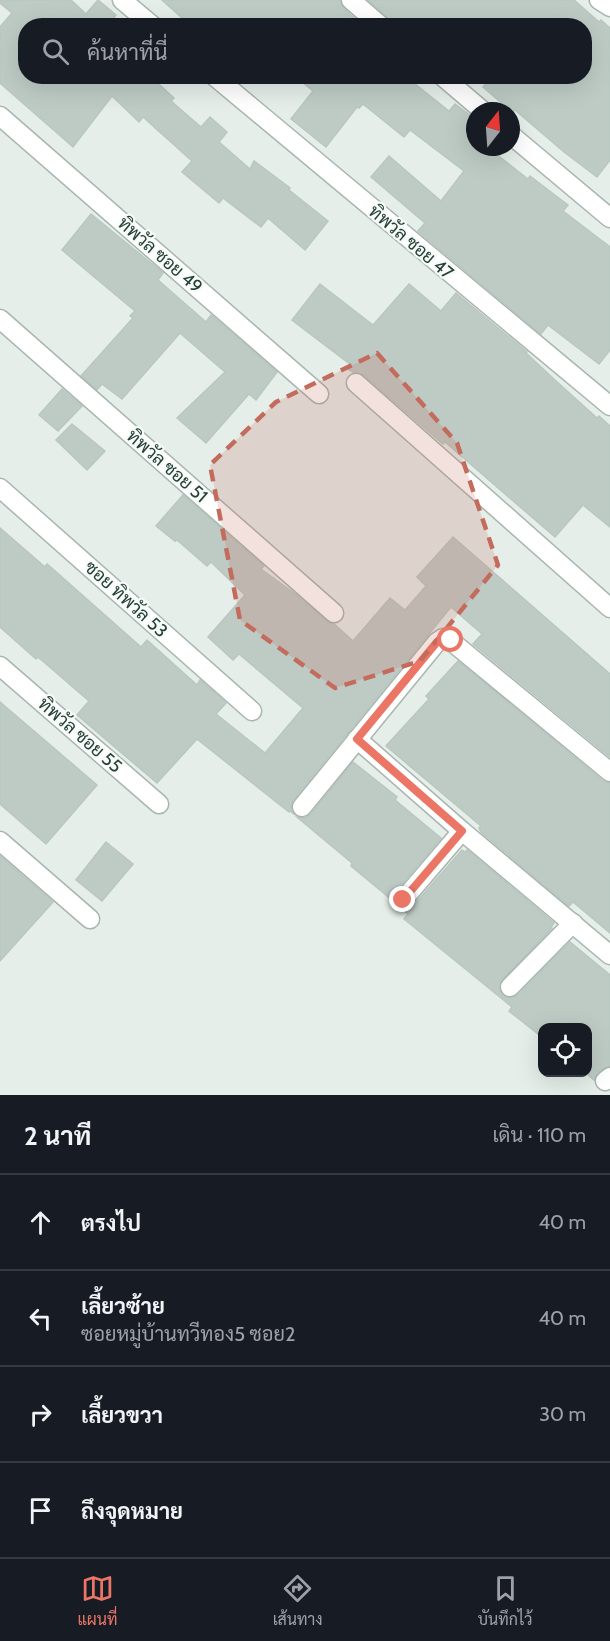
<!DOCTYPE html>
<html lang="th">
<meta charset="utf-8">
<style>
body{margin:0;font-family:Cabin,Sarabun,sans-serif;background:#242831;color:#f1f3f6}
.controls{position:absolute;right:18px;bottom:18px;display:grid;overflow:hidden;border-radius:12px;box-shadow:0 6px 24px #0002}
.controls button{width:54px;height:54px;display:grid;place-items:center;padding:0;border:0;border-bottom:2px solid #363941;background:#171b24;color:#f1f3f6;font:30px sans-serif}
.compass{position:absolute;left:466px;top:102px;width:54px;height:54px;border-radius:50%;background:#171b24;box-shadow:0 6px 24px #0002;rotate:17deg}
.stop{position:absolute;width:18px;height:18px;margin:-14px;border:4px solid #eb7666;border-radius:50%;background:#fff}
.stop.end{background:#eb7666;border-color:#fff;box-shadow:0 2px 6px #0008}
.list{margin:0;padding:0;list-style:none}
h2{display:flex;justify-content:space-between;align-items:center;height:78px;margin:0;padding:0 24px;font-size:26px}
h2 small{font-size:20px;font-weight:400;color:#9ea1a6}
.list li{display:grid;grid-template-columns:39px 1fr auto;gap:18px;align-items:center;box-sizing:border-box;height:96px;padding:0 24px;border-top:2px solid #363941}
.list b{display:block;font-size:22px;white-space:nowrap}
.list p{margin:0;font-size:20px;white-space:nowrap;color:#9ea1a6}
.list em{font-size:20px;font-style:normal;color:#9ea1a6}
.icon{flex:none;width:33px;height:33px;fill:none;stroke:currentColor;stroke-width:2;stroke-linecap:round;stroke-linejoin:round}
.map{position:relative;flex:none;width:610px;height:1095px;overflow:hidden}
.search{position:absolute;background:#171b24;box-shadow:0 6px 24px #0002;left:18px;right:18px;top:18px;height:66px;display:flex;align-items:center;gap:15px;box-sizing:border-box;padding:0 21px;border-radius:24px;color:#9ea1a6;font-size:22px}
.sheet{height:462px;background:#171b24}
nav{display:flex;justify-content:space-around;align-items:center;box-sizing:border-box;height:84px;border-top:2px solid #363941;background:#171b24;font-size:16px;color:#9ea1a6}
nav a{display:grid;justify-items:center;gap:3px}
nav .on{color:#eb7666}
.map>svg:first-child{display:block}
.building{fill:#becbc5;stroke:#b8c7bf;stroke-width:1.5}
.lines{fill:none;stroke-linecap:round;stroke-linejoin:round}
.minor-casing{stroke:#a8b6af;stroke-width:21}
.minor{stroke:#fff;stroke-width:18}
.route{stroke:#eb7666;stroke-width:8}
.marked{fill:#c36b5c;fill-opacity:0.2;stroke:#c36b5c;stroke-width:4.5;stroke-dasharray:12 8;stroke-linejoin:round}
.labels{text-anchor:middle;stroke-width:4.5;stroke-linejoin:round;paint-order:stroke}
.street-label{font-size:18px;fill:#253f35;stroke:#f6faf8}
</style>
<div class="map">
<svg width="610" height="1095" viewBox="0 0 610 1095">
<rect width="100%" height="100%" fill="#e5eee9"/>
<g class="building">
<polygon points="0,0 71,0 86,14 98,0 116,15 107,26 26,26 26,76 150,76 174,98 171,101 201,127 210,117 227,132 219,142 250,169 254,161 290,188 289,190 328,221 305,250 268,218 261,227 223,198 219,203 182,172 192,161 143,117 139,122 112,96 73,147 0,83 0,27 12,13 0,3"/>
<polygon points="162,0 340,0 344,9 363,26 191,26"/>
<polygon points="368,0 574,0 599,22 601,20 610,28 610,160 597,177 564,152 515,110 512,112 483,87 493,76 585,76 585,26 392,26 388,18"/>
<polygon points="295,76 405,76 449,111 455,104 475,119 475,147 487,147 528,179 530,176 568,205 563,211 610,247 610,350 599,364 548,325 541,334 418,231 425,223 371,177 389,156 441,201 464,171 410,130 404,137 363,104 359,108 357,107 326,147 291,119 313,91"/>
<polygon points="91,214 163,273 158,280 206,322 211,315 277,372 256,400 249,394 206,443 177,418 225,372 180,333 122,399 102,384 97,390 81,376 133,318 130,316 135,311 62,250"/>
<polygon points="320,284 373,325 409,284 441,311 456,293 527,352 526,353 556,381 597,418 599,416 610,426 610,527 583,505 555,537 445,442 443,444 422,426 363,375 353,372 348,369 351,365 292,320"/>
<polygon points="62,389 82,406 58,431 39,415"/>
<polygon points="72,424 105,451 87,470 56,440"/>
<polygon points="183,495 264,566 261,569 294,593 327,621 334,624 353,641 390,598 405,610 426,586 417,577 453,537 610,674 610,757 473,644 482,634 451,607 293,800 291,806 294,814 290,811 289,812 197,739 157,783 77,715 89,701 38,657 36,659 0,627 0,528 45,567 47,564 141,647 147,640 197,685 200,680 226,703 216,714 265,753 303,708 239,654 233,660 208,637 245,595 211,562 207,566 177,540 175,541 156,526"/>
<polygon points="458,661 603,781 610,783 610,933 573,902 569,906 481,832 479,828 481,826 386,746 429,699 426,696"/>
<polygon points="0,702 97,785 46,844 0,804"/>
<polygon points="353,762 397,797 395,800 441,838 394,893 392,900 351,866 352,863 297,817 305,818 311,814"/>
<polygon points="106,842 133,864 102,901 76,880"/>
<polygon points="462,850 465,852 467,850 554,923 551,927 552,928 502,980 499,989 503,995 508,998 518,995 570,942 610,975 610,1066 598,1072 594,1080 588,1075 588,1028 543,1028 543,1038 509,1011 512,1007 404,919 408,914 404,911 412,907"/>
<polygon points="0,856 53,902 0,961"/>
</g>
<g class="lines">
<g class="minor-casing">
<g id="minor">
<polyline points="122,0 153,26"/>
<polyline points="351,0 381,26"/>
<polyline points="599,0 610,7"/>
<polyline points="214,76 610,406"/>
<polyline points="442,76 483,111"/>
<polyline points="0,116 319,394"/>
<polyline points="511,135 610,218"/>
<polyline points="0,319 334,613"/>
<polyline points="356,383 610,608"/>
<polyline points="0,488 252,711"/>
<polyline points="0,666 159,804"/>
<polyline points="357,739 462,831 610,955"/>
<polyline points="302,807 437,642 443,638 451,641 610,772"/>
<polyline points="0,841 90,919"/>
<polyline points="403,900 462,831"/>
<polyline points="510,987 573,923"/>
<polyline points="605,1081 610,1077"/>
</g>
</g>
<use href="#minor" class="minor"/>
</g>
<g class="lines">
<polyline class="route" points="403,900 462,831 357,739 437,642 443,638 451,640"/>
</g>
<path class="marked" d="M377,353L457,443L498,565L420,661L335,688L240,620L210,465L276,402Z"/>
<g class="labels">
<g class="street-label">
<text transform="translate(411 242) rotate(40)" y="6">ทิพวัล ซอย 47</text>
<text transform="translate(160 255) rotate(41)" y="6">ทิพวัล ซอย 49</text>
<text transform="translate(167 466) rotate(41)" y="6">ทิพวัล ซอย 51</text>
<text transform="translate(126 599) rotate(42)" y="6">ซอย ทิพวัล 53</text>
<text transform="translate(80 735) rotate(41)" y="6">ทิพวัล ซอย 55</text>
</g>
</g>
</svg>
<div class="controls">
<button><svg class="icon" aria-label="locate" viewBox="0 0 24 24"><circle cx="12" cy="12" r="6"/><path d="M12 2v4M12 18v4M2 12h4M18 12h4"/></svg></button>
</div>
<svg class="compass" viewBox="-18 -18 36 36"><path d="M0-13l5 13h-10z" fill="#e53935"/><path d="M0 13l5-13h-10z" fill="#9ea1a6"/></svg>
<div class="stop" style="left:451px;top:640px"></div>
<div class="stop end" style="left:403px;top:900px"></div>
<div class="search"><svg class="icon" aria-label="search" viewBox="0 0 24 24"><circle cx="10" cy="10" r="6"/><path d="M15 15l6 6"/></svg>ค้นหาที่นี่</div>
</div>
<section class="sheet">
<h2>2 นาที<small>เดิน · 110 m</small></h2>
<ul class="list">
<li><svg class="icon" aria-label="ahead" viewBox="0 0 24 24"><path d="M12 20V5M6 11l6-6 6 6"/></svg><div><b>ตรงไป</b></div><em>40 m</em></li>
<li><svg class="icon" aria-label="left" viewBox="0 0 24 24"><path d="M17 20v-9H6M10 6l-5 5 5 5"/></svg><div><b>เลี้ยวซ้าย</b><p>ซอยหมู่บ้านทวีทอง5 ซอย2</p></div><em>40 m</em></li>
<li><svg class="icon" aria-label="right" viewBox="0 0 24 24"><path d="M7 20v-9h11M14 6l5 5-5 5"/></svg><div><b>เลี้ยวขวา</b></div><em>30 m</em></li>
<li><svg class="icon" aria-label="arrive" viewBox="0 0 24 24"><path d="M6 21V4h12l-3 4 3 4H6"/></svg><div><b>ถึงจุดหมาย</b></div></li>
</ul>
</section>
<nav>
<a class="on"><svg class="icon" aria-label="map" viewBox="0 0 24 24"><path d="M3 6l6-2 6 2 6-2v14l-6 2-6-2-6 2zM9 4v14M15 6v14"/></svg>แผนที่</a>
<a><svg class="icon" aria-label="directions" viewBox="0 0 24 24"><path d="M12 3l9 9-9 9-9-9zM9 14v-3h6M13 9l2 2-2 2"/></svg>เส้นทาง</a>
<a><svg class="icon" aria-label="saved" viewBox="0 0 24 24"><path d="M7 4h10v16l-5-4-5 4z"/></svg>บันทึกไว้</a>
</nav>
